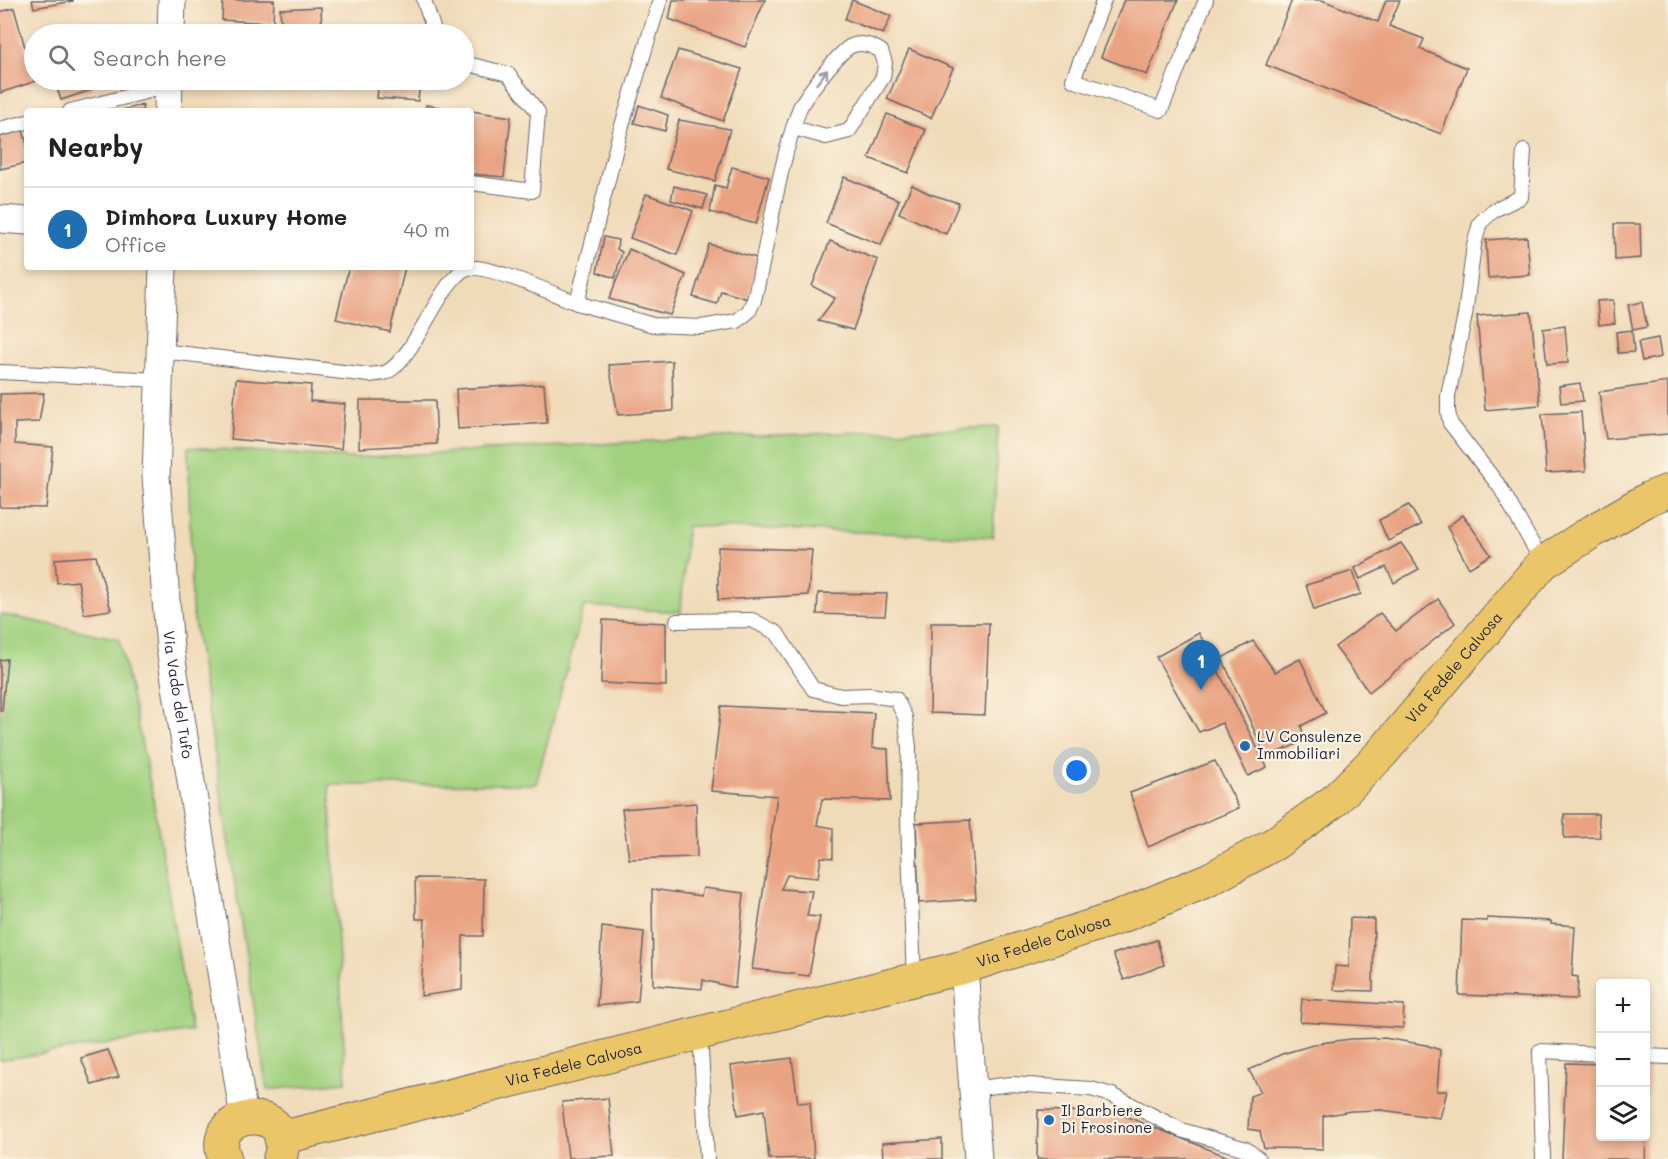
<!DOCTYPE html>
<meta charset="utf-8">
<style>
body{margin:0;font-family:Mali,sans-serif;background:#f6f6f6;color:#222}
.controls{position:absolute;right:18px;bottom:18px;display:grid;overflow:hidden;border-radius:6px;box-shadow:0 3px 9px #0003}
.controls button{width:54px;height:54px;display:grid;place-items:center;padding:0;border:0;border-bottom:2px solid #e0e0e0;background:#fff;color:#222;font:30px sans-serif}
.you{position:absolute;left:1077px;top:771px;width:21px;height:21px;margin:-15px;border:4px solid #fff;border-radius:50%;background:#1a73e8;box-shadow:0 0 0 9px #1a73e833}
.badge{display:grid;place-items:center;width:39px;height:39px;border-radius:50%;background:#1f6fb2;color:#fff;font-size:20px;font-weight:700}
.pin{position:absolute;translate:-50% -50px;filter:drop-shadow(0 2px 3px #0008)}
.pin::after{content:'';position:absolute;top:32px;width:21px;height:18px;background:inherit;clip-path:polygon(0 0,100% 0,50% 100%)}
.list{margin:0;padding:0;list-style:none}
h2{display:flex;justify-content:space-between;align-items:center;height:78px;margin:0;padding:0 24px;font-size:26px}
h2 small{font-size:20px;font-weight:400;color:#767676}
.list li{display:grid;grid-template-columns:39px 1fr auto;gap:18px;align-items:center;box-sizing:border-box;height:84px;padding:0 24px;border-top:2px solid #e0e0e0}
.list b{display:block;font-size:22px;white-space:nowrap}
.list p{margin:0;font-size:20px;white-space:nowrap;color:#767676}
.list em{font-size:20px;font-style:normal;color:#767676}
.icon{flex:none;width:33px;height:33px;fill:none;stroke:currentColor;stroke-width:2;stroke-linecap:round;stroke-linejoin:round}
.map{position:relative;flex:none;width:1668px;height:1159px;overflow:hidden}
.search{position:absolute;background:#fff;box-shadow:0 3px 9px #0003;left:24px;top:24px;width:450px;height:66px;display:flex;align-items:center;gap:15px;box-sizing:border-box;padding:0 21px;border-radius:33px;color:#767676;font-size:22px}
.panel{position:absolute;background:#fff;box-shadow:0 3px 9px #0003;left:24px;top:108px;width:450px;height:162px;border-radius:6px}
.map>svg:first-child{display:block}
.green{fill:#a1d17f;stroke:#627a5d;stroke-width:1.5}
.building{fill:#e9a382}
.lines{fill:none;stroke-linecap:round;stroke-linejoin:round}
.lane-casing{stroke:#6a6367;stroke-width:16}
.street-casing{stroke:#6a6367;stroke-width:29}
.primary-casing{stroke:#6a6367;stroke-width:35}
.lane{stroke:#fff;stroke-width:14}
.street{stroke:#fff;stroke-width:27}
.primary{stroke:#ebc669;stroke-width:33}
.oneway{stroke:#9c9ca7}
.poi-dot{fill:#1f6fb2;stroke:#fcf5e5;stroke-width:2}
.labels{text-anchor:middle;stroke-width:4.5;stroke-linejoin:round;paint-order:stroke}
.street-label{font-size:15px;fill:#22223b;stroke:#fcf5e5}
.poi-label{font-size:15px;fill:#22223b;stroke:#fcf5e5;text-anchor:start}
</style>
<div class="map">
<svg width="1668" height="1159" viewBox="0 0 1668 1159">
<rect width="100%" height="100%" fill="#fcf5e5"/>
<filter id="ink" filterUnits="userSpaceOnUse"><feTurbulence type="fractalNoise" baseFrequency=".0167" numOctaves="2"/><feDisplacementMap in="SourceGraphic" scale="12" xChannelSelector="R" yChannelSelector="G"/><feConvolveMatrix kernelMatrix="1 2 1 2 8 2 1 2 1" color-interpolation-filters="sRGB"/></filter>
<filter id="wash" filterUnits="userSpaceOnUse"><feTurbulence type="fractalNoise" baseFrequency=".008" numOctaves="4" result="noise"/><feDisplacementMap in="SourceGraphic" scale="24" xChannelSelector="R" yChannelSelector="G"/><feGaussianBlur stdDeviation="1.35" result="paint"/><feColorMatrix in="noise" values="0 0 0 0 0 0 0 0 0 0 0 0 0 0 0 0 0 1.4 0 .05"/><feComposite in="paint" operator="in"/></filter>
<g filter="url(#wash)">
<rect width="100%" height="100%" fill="#f0dbb9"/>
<g class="green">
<polygon points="998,427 993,537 687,526 681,612 584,606 536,784 329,785 346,1082 267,1090 192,608 188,447 351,458 723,437"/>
<polygon points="0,614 119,639 152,792 191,1031 0,1060"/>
</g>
<g id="blocks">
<g class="building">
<polygon points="32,0 73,0 73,1 34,8"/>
<polygon points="223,0 274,0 273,23 222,20"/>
<polygon points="673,0 765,0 745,47 669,19"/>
<polygon points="852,0 891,16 883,34 845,19"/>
<polygon points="1124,0 1178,0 1147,75 1101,57"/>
<polygon points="1292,0 1322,0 1378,22 1386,0 1400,0 1389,26 1424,39 1420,49 1467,68 1441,134 1266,65"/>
<polygon points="321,7 322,34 282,34 280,9"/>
<polygon points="14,8 34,80 39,80 0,93 0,12"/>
<polygon points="909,49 953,68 931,118 887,99"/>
<polygon points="678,50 742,69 723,121 661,98"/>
<polygon points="54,80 88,80 91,90 61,100"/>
<polygon points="379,80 420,80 418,101 377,98"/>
<polygon points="143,105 142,111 122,111 122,110"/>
<polygon points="426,105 458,110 457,111 425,111"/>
<polygon points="639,105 668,115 665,131 634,123"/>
<polygon points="471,111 511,117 504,177 471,174"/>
<polygon points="887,114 926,130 908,173 869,158"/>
<polygon points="679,120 730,129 715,181 666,169"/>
<polygon points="23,130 27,145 27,163 0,169 0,137"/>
<polygon points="732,167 769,177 756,224 710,212 715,185 726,188"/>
<polygon points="844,177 899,200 881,245 826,223"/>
<polygon points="912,185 930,194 959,203 946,234 899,213"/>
<polygon points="674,186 707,195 703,209 671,200"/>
<polygon points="646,194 693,211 677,255 630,238"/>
<polygon points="1614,224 1640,224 1641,258 1615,260"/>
<polygon points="604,237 618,240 617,249 622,252 615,278 597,272"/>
<polygon points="1527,237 1530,275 1488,278 1486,240"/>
<polygon points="830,241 878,260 853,330 818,321 835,298 812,286"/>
<polygon points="709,244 760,259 748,299 721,291 717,304 693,297"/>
<polygon points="629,249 686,275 670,315 609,299"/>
<polygon points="349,267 405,267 390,332 336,319"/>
<polygon points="1613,300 1615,323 1599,325 1597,301"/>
<polygon points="1642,302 1647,327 1633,330 1628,305"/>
<polygon points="1531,312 1540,405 1485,410 1477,316"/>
<polygon points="1565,326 1568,363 1547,364 1543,329"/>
<polygon points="1632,330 1634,352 1618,353 1616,332"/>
<polygon points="1658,338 1661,357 1642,361 1638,342"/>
<polygon points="672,361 673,411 618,415 609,365"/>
<polygon points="236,379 311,385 310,401 345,404 341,449 231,439"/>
<polygon points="1668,382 1668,434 1606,439 1599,392"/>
<polygon points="1580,383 1583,401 1561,403 1559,386"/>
<polygon points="544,384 547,423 458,429 456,389"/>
<polygon points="44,393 39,422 15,423 15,444 53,447 46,508 0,507 0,394"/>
<polygon points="360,400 435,400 437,444 359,448"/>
<polygon points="1581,412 1586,471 1546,473 1542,414"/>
<polygon points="1409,505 1421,525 1388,541 1379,520"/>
<polygon points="1463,515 1491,555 1469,568 1447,527"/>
<polygon points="1401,543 1419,569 1394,583 1386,567 1360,579 1355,568"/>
<polygon points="718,547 812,550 808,595 718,600"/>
<polygon points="96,556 111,610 84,614 78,581 57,583 55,559"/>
<polygon points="1353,571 1361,594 1314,610 1306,585"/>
<polygon points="818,593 887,594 885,616 817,614"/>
<polygon points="1438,599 1455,623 1369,692 1335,647 1380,613 1396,631"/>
<polygon points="603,620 666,623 666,686 601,683"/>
<polygon points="931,623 989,623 985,715 930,713"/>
<polygon points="1199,633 1267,767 1248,776 1222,723 1199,732 1156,657"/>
<polygon points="1253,641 1275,672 1300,659 1326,713 1301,726 1305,741 1266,757 1222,658"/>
<polygon points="7,659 2,711 0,711 0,660"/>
<polygon points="721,706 874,713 872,748 888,749 890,801 822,799 817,825 833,828 833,858 821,857 818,878 787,875 781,889 812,891 807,916 820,917 809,976 752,969 777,796 711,791"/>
<polygon points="1215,761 1239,808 1148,847 1130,793"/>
<polygon points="696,803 697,857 629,859 622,809"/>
<polygon points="1564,814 1598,814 1600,837 1564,838"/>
<polygon points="970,820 976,899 919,903 916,823"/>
<polygon points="415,878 484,879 483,936 463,936 462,990 421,996 425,919 416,919"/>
<polygon points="703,888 744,893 735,988 703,980 702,989 653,985 652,889 701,896"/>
<polygon points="1350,918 1374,919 1373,991 1334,990 1335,966 1349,967"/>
<polygon points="1487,918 1551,921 1551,924 1575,926 1572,976 1578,977 1577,999 1459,995 1462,920 1487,921"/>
<polygon points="602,927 644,932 638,1001 597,1006"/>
<polygon points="1157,940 1164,965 1124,980 1113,954"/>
<polygon points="1302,999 1404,1005 1403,1028 1300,1022"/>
<polygon points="1384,1038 1426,1045 1440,1050 1437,1091 1447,1091 1440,1118 1381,1110 1351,1111 1323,1116 1323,1149 1264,1148 1260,1131 1248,1129 1250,1096 1261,1092 1249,1070 1282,1054 1320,1043 1351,1039"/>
<polygon points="108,1050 119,1077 92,1085 81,1058"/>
<polygon points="792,1058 798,1103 810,1102 814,1158 769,1159 764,1110 738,1115 731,1066"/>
<polygon points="1566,1063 1600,1064 1600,1136 1646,1136 1645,1159 1562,1159"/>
<polygon points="1646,1066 1650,1066 1647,1116 1646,1116"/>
<polygon points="608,1098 614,1156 568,1158 562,1102"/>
<polygon points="1038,1110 1118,1113 1233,1159 1037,1159"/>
<polygon points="942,1139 942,1159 883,1159 882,1143"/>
</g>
</g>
</g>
<g filter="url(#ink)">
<use href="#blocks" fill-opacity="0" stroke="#6a6367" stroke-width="1.5"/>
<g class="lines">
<g class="lane-casing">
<g id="lane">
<polyline points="424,0 435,34"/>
<polyline points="1104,0 1073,80 1161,110 1206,0"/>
<polyline points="464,63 508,74 538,112 532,191 471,183"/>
<polyline points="70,111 169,86"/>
<polyline points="0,129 27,122"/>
<polyline points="1524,151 1521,197 1494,210 1480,223 1474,245 1465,315 1448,396 1448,411 1450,423 1500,487 1543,563"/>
<path d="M577,303L653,325L701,327L737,321L749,311L754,300C769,239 778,168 799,110C803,98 840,51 851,46C862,41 872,46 881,51L885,63L883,77L849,131L826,137L794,128"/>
<path d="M161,351L369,375C375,374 383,374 387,372C416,357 442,275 468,268C488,264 556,295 577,303L620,132L660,0"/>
<polyline points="0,372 160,380"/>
<polyline points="677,621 752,620 777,633 813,689 841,696 870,695 896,699 905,717 909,747 908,821 914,980"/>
<polyline points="700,1032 707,1159"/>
<polyline points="1646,1056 1668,1057"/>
<polyline points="972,1089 1011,1084 1091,1089 1112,1095 1181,1130 1246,1149 1259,1159"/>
<polyline points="1543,1159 1540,1051 1600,1054"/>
</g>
</g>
<g class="street-casing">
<g id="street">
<polyline points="171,34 172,0"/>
<polyline points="168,111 169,80"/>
<polyline points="0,219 27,221"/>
<path id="s1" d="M163,267L156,477L170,648L244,1118"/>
<polyline points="964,967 978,1159"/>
</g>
</g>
<g class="primary-casing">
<g id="primary">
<path id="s2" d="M281,1138L964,967L1117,918L1210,879L1274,844L1334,801L1382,753L1543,563L1593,531L1650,498L1668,491"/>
<path d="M225,1159C203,1109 298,1100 280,1158"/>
</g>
</g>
<use href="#lane" class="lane"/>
<use href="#street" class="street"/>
<use href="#primary" class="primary"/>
</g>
<defs><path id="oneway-shaft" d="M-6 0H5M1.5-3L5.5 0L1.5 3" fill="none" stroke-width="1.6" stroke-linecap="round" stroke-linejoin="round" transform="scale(1.5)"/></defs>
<use class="oneway" href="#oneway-shaft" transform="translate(822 77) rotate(-52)"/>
</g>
<g class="poi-dot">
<circle cx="1245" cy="746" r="6"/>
<circle cx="1049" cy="1120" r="6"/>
</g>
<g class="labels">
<g class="street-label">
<text dy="5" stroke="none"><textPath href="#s2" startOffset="1292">Via Fedele Calvosa</textPath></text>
<text dy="5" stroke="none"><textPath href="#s1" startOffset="429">Via Vado del Tufo</textPath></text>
<text dy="5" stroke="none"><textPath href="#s2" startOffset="788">Via Fedele Calvosa</textPath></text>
<text dy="5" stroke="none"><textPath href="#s2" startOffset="302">Via Fedele Calvosa</textPath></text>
</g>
<g class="poi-label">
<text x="1257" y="742">LV Consulenze<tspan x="1257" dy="17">Immobiliari</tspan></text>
<text x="1061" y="1116">Il Barbiere<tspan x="1061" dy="17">Di Frosinone</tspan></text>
</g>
</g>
</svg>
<div class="controls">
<button>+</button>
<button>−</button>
<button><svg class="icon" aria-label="layers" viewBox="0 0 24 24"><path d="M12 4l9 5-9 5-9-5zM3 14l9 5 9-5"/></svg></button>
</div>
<div class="you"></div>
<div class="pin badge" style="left:1201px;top:690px">1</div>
<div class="search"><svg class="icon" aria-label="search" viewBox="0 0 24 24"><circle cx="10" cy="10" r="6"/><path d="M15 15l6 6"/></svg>Search here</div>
<section class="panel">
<h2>Nearby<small></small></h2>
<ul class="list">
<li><span class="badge">1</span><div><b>Dimhora Luxury Home</b><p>Office</p></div><em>40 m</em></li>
</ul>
</section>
</div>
